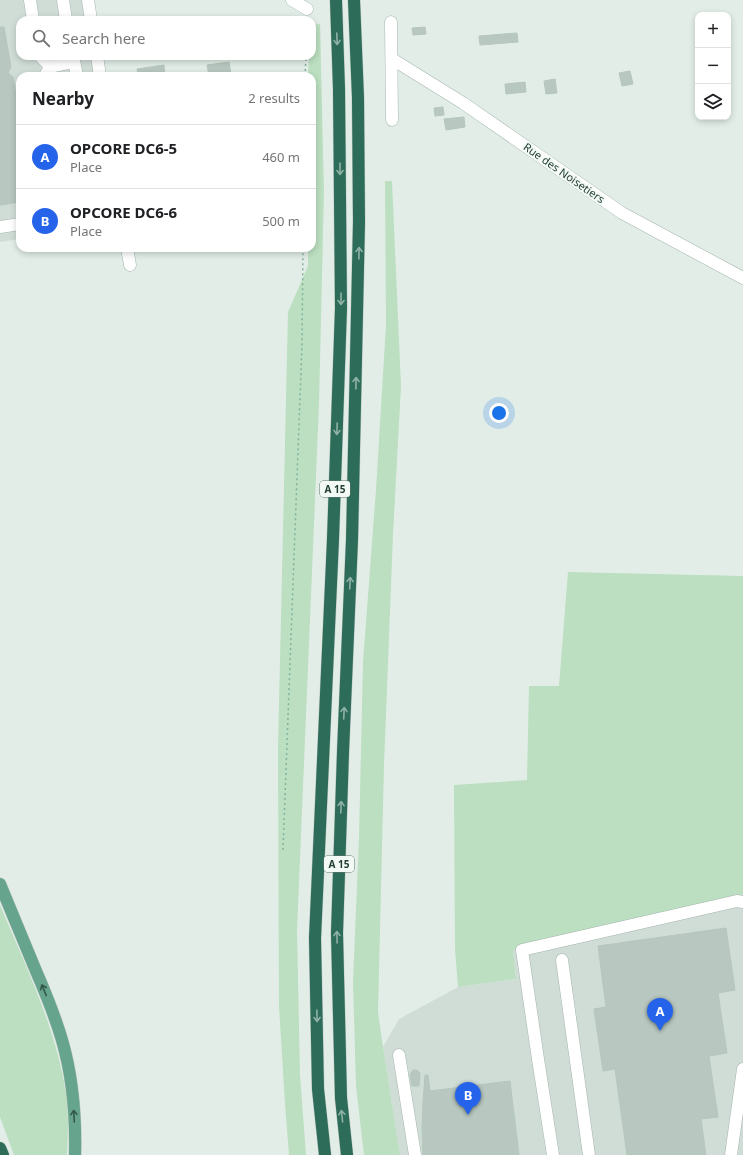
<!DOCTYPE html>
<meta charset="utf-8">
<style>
body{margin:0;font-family:"Noto Sans",sans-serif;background:#f6f6f6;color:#202124}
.controls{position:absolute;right:12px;top:12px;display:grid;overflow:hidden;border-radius:8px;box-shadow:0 2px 6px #0003}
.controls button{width:36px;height:36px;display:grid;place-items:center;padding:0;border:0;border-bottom:1px solid #e0e0e0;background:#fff;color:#202124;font:20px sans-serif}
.you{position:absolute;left:499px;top:413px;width:14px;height:14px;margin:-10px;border:3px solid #fff;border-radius:50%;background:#1a73e8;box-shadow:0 0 0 6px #1a73e833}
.badge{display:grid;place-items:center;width:26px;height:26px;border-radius:50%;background:#2563eb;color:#fff;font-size:13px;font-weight:700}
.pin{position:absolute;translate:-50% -33px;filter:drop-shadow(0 1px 2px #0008)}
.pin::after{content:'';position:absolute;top:21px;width:14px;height:12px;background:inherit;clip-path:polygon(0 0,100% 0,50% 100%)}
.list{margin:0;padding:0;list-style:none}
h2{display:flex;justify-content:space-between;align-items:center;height:52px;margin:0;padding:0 16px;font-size:17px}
h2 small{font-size:13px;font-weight:400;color:#757577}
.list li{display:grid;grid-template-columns:26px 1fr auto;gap:12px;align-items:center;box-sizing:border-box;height:64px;padding:0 16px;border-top:1px solid #e0e0e0}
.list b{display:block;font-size:15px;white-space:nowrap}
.list p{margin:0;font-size:13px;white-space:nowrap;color:#757577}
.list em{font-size:13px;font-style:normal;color:#757577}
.icon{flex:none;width:22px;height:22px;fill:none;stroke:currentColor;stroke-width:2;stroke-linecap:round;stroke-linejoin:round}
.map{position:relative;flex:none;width:743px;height:1155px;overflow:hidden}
.search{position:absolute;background:#fff;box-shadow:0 2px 6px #0003;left:16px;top:16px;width:300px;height:44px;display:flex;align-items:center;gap:10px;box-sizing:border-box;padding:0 14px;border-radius:12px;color:#757577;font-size:15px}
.panel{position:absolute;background:#fff;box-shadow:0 2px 6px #0003;left:16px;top:72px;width:300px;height:180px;border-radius:12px}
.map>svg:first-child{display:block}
.built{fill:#d0ddd6}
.green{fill:#bbdfc0}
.building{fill:#b8c8c0;stroke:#b5c7bd}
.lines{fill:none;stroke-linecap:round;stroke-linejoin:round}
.minor-casing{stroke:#a5b5ae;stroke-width:13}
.major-casing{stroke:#c1c9c6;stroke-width:13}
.highway-casing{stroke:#c1c9c6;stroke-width:13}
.path{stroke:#82b19d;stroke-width:1.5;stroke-dasharray:2 3;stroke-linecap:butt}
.minor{stroke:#fff;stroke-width:12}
.major{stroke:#66a48d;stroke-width:12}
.highway{stroke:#2c6c58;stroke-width:12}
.oneway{stroke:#90b2a6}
.oneway2{stroke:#33584a}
.labels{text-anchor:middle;stroke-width:4;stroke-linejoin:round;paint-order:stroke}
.shield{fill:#f3f9f5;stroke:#61776e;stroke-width:1}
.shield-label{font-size:10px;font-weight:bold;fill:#223f34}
.street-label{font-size:11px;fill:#223f34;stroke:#f3f9f5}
</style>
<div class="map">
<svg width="743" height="1155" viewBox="0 0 743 1155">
<rect width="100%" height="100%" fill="#e2ede7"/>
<g class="built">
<polygon points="0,0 91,0 94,20 20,20 20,56 101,56 104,76 20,76 20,239 0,242"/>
<polygon points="743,894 743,1155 400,1155 383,1047 399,1019 458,987 516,979 513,950 734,897"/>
</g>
<g class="green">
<polygon points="320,24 324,191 319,404 297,930 300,1075 306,1155 289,1155 285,1104 279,1006 278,748 288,312 308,266 308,248 312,248 312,76 308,76 309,56 312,56 312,25"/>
<polygon points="385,181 392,181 401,386 393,534 384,765 378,1012 383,1047 400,1155 364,1155 356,1086 353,982 359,838 363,662 376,490 386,325"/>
<polygon points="568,572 743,576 743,894 734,897 513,950 516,979 458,987 455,949 454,785 527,780 529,686 559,686"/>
<path d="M0,905C25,965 57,1030 66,1094C69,1114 68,1135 67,1155H14L0,1117Z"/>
</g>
<g class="building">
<polygon points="0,27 4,27 11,67 8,73 13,77 20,120 20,202 0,205"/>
<polygon points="425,27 426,34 413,35 412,28"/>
<polygon points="517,33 518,42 480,45 479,36"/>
<polygon points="229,62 231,75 226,76 209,76 207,65"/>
<polygon points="164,65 165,76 138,76 137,69"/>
<polygon points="630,71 633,84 622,86 619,73"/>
<polygon points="555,79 557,93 546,94 544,81"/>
<polygon points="525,82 526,92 506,94 505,84"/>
<polygon points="443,107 444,115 435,116 434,108"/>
<polygon points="464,117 465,127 446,130 444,119"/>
<polygon points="726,928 735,990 718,993 727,1053 709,1056 718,1117 701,1119 706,1155 627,1155 615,1069 603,1071 594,1009 606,1007 598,946"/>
<polygon points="413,1070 417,1070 420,1073 419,1086 412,1086 410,1075"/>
<polygon points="425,1075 428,1075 430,1091 510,1081 519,1155 423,1155 422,1127 423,1102"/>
</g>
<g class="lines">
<g class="minor-casing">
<g id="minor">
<polyline points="30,0 33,20"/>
<polyline points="63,0 66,20"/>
<polyline points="88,0 91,20"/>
<polyline points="292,0 307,9"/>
<polyline points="391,22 392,120"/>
<polyline points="40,56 48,64 52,66"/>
<polyline points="73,56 77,76"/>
<polyline points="97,56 100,76"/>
<polyline points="392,59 463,103 622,213 743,278"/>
<polyline points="45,76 50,67 69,63 73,56"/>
<polyline points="0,227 20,224"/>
<polyline points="127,248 130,265"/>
<polyline points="562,960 589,1155"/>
<polyline points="399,1055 415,1155"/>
<polyline points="553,1155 538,1059 522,950 737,901 743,902"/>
<polyline points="731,1155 743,1069"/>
</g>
</g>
<g class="major-casing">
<path id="major" d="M0,884C12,913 24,942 36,971C46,994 55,1016 62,1040C73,1078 76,1116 75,1155"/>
</g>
<g class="highway-casing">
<g id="highway">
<polyline points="0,1148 3,1155"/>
<polyline points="325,1155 318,1089 315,938 333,539 341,308 339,89 336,0"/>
<polyline points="347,1155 341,1098 337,933 343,752 352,540 359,222 358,98 354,0"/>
</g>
</g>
<g class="path">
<polyline points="305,76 306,56"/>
<polyline points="283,850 302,344 303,248"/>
</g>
<use href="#minor" class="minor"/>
<use href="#major" class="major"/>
<use href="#highway" class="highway"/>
</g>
<defs><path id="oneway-shaft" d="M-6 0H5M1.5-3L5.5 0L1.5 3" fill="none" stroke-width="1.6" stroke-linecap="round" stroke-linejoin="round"/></defs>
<g class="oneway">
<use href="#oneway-shaft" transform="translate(337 39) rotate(88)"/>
<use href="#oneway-shaft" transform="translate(340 169) rotate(90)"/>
<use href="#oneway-shaft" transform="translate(359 253) rotate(-89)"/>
<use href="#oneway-shaft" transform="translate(341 299) rotate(90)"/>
<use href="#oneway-shaft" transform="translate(356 383) rotate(-89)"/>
<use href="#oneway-shaft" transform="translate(337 429) rotate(92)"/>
<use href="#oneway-shaft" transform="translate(350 583) rotate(-87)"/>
<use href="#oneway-shaft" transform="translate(344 713) rotate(-87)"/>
<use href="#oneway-shaft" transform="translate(341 807) rotate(-88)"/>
<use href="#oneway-shaft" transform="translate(337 937) rotate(-91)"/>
<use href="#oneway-shaft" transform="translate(317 1016) rotate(89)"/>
<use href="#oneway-shaft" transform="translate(342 1116) rotate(-96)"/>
</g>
<g class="oneway2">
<use href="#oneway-shaft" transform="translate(44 990) rotate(-112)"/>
<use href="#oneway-shaft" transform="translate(74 1116) rotate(-93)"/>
</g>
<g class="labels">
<g class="shield">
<rect x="320" y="481" width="30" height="16" rx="3"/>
<rect x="324" y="856" width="30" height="16" rx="3"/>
</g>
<g class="shield-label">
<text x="335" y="493">A 15</text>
<text x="339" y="868">A 15</text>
</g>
<g class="street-label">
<text transform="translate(564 173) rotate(35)" y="4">Rue des Noisetiers</text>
</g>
</g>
</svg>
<div class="controls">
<button>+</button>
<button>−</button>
<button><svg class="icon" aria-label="layers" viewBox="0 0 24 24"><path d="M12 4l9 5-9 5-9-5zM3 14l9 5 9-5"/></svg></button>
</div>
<div class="you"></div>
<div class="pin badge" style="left:660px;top:1031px">A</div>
<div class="pin badge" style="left:468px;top:1115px">B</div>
<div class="search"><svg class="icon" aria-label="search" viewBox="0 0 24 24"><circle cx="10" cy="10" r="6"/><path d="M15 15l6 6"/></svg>Search here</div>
<section class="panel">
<h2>Nearby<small>2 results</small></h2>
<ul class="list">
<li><span class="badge">A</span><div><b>OPCORE DC6-5</b><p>Place</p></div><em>460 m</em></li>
<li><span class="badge">B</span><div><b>OPCORE DC6-6</b><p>Place</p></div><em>500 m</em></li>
</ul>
</section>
</div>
